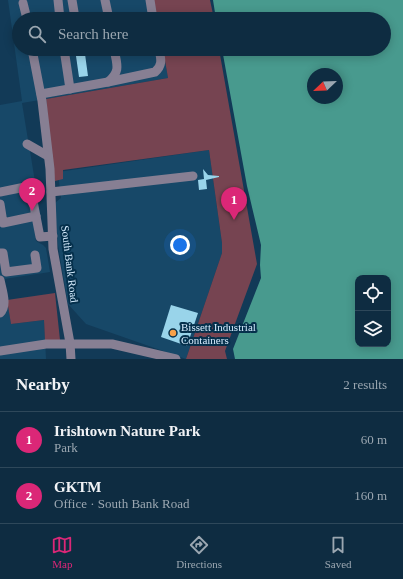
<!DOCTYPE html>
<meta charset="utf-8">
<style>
body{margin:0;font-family:Georgia,serif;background:#173448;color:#f1f3f6}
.controls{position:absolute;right:12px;bottom:12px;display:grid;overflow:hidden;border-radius:8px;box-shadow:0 2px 10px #0003}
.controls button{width:36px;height:36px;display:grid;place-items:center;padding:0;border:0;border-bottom:1px solid #2e485a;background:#0e2c41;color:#f1f3f6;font:20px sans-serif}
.compass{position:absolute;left:307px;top:68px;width:36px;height:36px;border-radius:50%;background:#0e2c41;box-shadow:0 2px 10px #0003;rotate:247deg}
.you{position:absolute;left:180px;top:245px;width:14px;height:14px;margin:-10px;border:3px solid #fff;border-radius:50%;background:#1a73e8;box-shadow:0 0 0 6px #1a73e833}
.badge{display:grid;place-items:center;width:26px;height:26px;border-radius:50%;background:#db2777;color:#fff;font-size:13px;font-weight:700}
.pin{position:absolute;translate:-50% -33px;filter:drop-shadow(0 1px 2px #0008)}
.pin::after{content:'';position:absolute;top:21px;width:14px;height:12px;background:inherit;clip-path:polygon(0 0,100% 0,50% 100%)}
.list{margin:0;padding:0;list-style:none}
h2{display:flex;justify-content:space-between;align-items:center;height:52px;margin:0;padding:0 16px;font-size:17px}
h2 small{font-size:13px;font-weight:400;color:#9ba7b1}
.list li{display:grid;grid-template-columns:26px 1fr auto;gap:12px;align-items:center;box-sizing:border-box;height:56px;padding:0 16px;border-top:1px solid #2e485a}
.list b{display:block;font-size:15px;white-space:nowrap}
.list p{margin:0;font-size:13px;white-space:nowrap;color:#9ba7b1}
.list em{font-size:13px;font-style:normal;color:#9ba7b1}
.icon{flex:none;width:22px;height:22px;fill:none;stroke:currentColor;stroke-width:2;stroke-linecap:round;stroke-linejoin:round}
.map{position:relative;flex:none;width:403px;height:359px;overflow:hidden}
.search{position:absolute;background:#0e2c41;box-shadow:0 2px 10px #0003;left:12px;right:12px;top:12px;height:44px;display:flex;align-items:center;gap:10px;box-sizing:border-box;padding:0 14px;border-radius:22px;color:#9ba7b1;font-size:15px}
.sheet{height:164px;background:#0e2c41}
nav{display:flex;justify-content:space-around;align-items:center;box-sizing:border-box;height:56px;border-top:1px solid #2e485a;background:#0e2c41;font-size:11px;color:#9ba7b1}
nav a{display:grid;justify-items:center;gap:2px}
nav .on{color:#db2777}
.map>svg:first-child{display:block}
.built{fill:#174868}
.green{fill:#764451}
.water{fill:#489a8e;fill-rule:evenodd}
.building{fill:#99d4ea}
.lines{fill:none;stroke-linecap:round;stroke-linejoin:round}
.minor{stroke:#877f93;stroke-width:9}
.poi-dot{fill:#f7a149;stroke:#05304c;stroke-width:1.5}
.labels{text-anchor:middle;stroke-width:4;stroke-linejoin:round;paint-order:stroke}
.street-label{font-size:11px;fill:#d6ecfe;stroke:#05304c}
.poi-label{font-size:11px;fill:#d6ecfe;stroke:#05304c;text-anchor:start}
</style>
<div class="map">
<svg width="403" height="359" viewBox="0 0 403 359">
<rect width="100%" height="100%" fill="#123a57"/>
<g class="built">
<polygon points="8,0 153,0 157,19 19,19 19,49 163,49 168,78 22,103 28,140 25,147 30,151 42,225 34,227 36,241 43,245 46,248 50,272 4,279 11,324 44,320 46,359 0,359 0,105 22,101"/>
<polygon points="209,150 222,243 222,253 186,359 86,324 68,304 58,245 55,209 55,203 61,198 58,172"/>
</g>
<g class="green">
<polygon points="153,0 210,0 214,19 157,19"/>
<polygon points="163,49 219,49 257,264 225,351 227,359 186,359 222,253 222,243 209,150 63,170 63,179 55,181 53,173 46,99 168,78"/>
<polygon points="55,293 60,340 45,341 44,320 11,324 7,300"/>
</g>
<path class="water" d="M213,0H403V359H235L233,349L261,278L260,265L261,245L247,186L222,49H384V19H216ZM313,74H337V98H313ZM358,278H388V344H358Z"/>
<g class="building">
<polygon points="75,49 86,49 87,54 85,54 88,76 79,77"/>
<polygon points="203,169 208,175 219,176 219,177 206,180 207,189 199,190 198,180 204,179"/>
<polygon points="171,305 198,313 187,346 161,337"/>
</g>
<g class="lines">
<g class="minor">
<polyline points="58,0 60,19"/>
<polyline points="72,0 74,12"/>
<polyline points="105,0 109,19"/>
<polyline points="150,0 153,19"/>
<polyline points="23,3 27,19"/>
<polyline points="32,49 42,101 50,169 53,249 70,343 71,359"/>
<polyline points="64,49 70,89"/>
<path d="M108,82C121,71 117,65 114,49"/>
<path d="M41,94L108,82L155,72C163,65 161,59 159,49"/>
<polyline points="27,144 48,156"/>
<polyline points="0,192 30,186 40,237 53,236"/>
<polyline points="51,192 193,176"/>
<polyline points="0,204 3,223 36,216"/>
<polyline points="0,253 3,253 6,272 37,268 35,255"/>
<path d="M0,280C2,290 8,306 0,313"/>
<polyline points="0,351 46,344 112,344 176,359"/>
</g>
</g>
<circle class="poi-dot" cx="173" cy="333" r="4"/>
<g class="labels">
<g class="street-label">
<text transform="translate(70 264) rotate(83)" y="4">South Bank Road</text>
</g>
<g class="poi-label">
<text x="181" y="331">Bissett Industrial<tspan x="181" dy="13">Containers</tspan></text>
</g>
</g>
</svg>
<div class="controls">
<button><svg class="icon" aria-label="locate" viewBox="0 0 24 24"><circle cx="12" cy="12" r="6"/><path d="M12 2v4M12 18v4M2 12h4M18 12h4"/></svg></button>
<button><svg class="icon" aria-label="layers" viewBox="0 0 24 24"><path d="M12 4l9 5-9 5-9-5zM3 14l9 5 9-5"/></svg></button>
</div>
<svg class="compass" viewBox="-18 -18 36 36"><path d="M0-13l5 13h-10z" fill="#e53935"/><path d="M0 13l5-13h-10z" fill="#9ba7b1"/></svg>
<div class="you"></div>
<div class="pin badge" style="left:234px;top:220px">1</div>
<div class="pin badge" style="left:32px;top:211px">2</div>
<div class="search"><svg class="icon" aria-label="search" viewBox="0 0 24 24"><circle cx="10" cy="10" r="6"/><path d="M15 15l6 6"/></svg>Search here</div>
</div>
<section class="sheet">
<h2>Nearby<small>2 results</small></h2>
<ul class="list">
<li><span class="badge">1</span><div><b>Irishtown Nature Park</b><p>Park</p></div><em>60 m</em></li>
<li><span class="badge">2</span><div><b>GKTM</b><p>Office · South Bank Road</p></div><em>160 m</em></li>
</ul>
</section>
<nav>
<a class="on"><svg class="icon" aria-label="map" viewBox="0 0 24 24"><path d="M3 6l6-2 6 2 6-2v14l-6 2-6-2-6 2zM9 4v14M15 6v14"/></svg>Map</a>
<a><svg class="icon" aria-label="directions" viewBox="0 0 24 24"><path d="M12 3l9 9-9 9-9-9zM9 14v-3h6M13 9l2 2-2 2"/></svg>Directions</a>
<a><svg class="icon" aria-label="saved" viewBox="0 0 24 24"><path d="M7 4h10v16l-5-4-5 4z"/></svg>Saved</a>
</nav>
